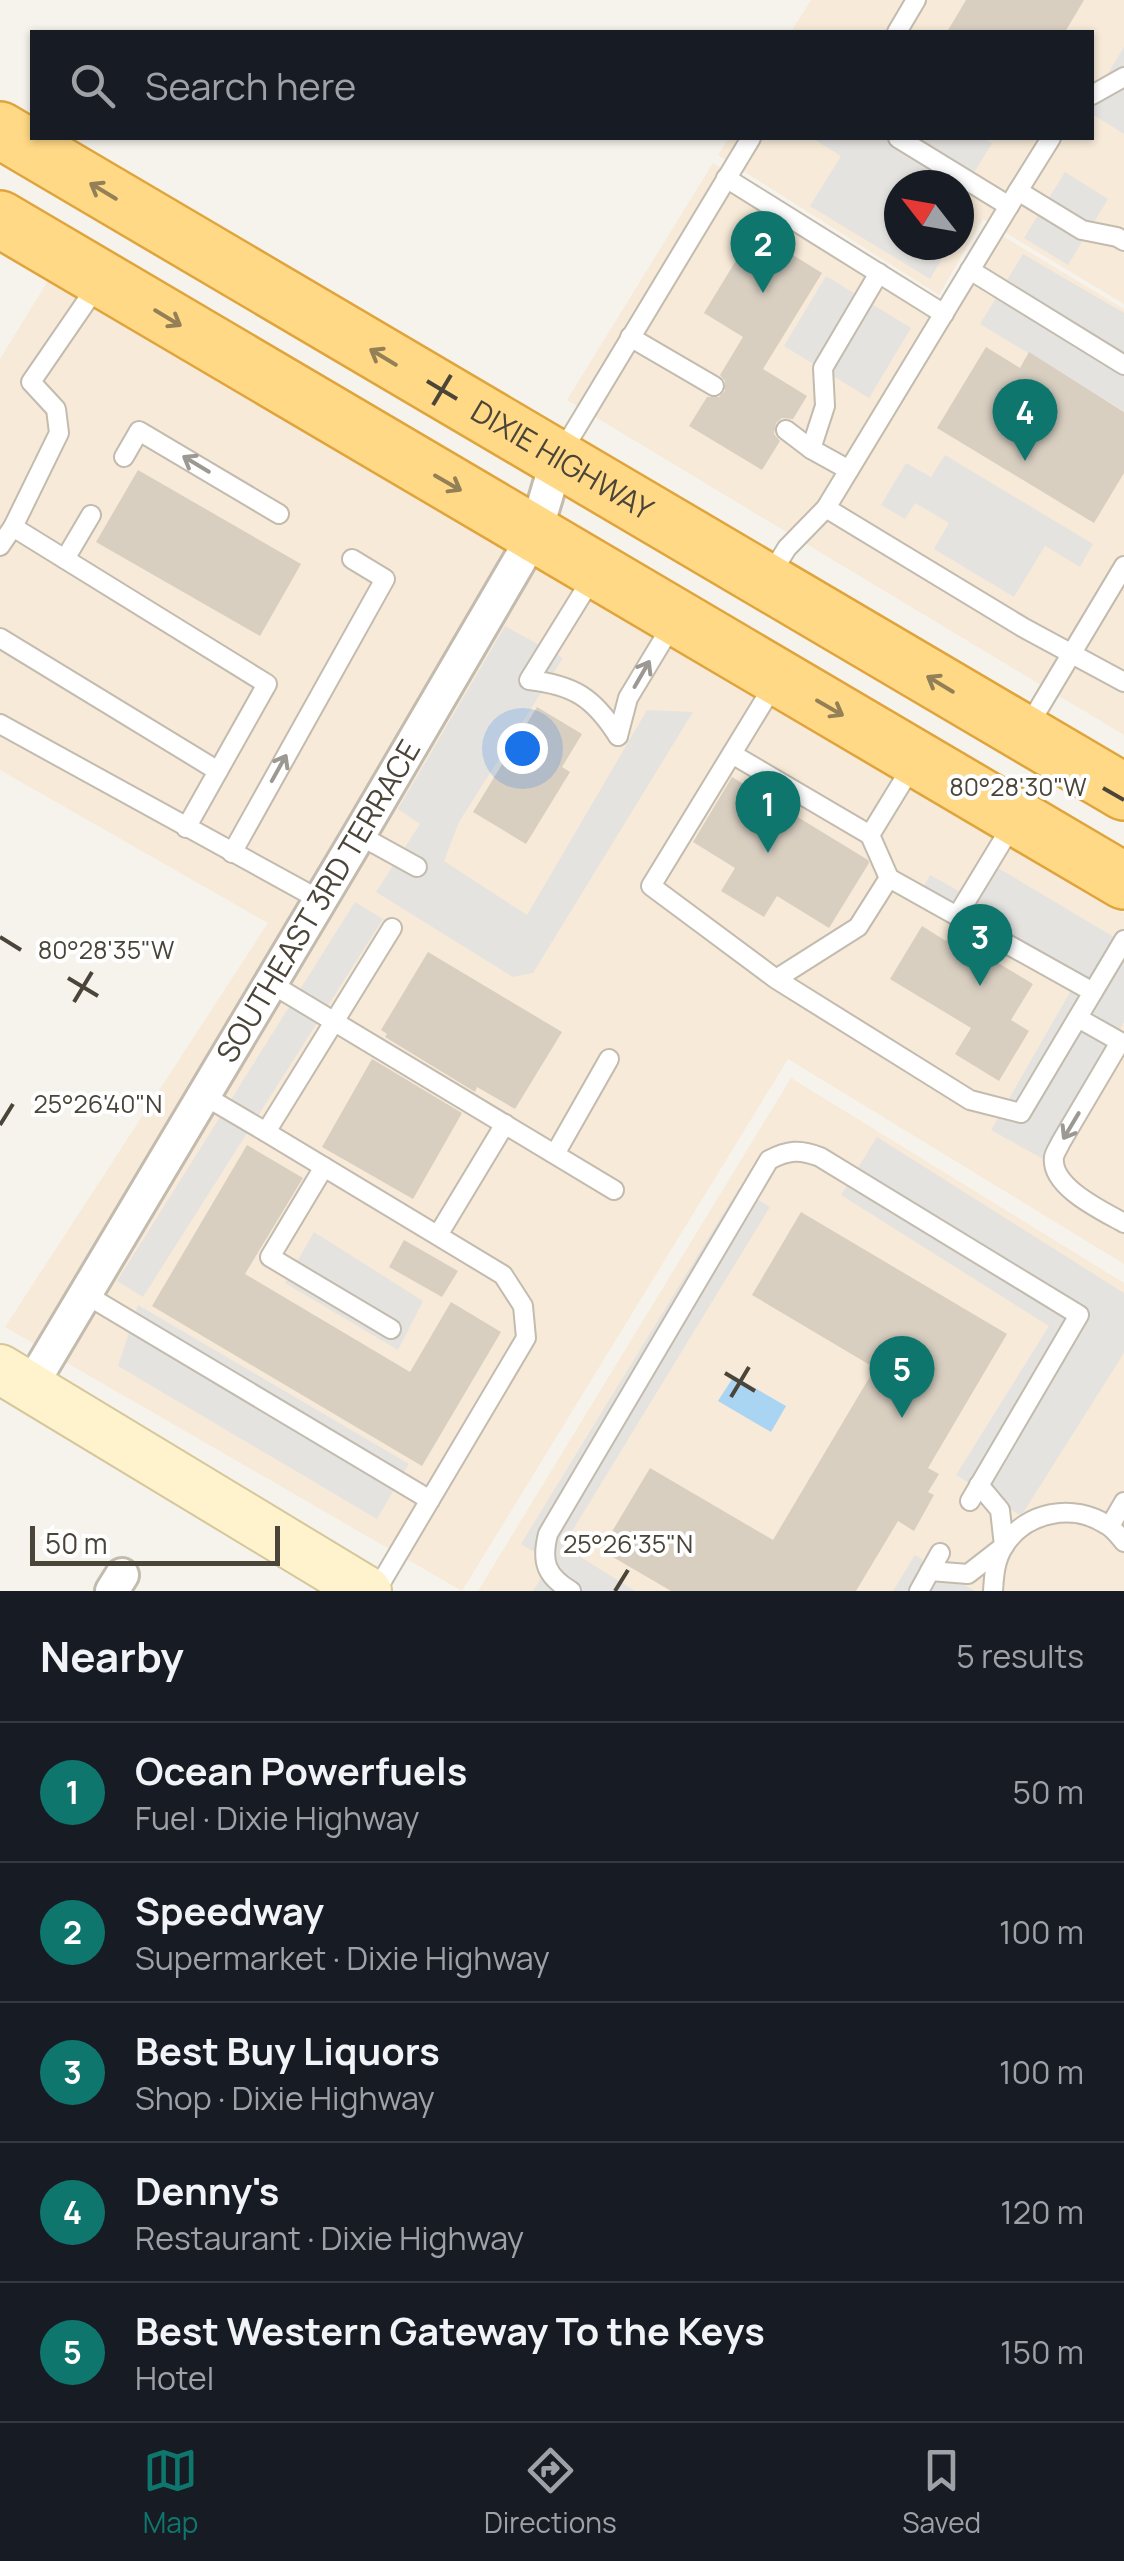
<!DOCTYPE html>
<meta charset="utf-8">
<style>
:root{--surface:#171b24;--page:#20242c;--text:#f1f3f6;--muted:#9ea1a6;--line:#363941;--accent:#0f766e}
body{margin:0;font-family:Manrope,sans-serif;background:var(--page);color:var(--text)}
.compass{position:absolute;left:884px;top:170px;width:90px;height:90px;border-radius:50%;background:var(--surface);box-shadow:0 2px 8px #0004;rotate:301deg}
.scale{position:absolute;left:30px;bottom:25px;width:250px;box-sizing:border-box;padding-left:10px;border:5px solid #4b4439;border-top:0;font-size:28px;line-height:35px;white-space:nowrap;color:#4b4439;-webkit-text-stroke:8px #fff;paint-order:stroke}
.you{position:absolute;left:522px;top:748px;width:35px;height:35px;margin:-25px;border:8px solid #fff;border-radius:50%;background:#1a73e8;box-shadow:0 0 0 15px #1a73e833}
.badge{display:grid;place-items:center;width:65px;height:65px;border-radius:50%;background:var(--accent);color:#fff;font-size:32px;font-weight:700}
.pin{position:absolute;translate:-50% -82px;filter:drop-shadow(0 2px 5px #0008)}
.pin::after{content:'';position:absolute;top:52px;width:35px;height:30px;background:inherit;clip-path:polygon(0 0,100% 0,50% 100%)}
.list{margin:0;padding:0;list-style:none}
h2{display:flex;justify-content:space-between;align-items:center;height:130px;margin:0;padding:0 40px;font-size:42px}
h2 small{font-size:32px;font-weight:400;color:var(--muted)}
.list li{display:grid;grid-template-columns:65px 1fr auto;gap:30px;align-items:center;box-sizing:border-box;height:140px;padding:0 40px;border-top:2px solid var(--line)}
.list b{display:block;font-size:38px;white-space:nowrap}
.list p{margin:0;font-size:32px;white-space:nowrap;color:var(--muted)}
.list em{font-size:32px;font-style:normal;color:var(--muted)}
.icon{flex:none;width:55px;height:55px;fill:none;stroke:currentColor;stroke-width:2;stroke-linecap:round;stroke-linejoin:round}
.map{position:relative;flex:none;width:1124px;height:1591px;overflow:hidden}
.search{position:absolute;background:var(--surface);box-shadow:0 2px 8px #0004;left:30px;right:30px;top:30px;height:110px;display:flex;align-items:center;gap:25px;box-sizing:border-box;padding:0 35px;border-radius:0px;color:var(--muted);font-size:38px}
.sheet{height:830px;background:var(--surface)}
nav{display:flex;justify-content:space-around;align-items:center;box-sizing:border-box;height:140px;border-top:2px solid var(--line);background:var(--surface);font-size:28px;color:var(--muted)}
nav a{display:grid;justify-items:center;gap:5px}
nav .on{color:var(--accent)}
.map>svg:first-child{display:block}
.commercial{fill:#f7ead8;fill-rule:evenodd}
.parking{fill:#e5e3e0}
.water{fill:#a9d4f2}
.building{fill:#d8cfc1}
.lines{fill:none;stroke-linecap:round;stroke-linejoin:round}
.service-casing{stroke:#c2bbae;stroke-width:22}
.minor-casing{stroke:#c2bbae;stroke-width:38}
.secondary-casing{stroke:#d6c79b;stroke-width:52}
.trunk-casing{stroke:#e0a43c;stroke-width:60}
.service{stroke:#fff;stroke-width:18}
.minor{stroke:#fff;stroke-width:32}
.secondary{stroke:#fff3cd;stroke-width:48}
.trunk{stroke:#ffd985;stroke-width:55}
.oneway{stroke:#938057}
.oneway2{stroke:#9c9892}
.ticks{fill:none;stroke:#4b4439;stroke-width:4}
.labels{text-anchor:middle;stroke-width:8;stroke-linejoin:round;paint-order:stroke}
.street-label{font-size:30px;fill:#4b4439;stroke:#fff}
.ticks-label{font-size:25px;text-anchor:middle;fill:#4b4439;stroke:#fff;stroke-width:8;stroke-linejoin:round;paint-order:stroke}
</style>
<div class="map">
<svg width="1124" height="1591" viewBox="0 0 1124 1591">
<rect width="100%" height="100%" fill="#f6f3ec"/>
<!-- commercial -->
<g class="commercial">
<path d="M811,0H1124V304L983,219L939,295L718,155L729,138H1092V32H791ZM899,185H959V245H899Z"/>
<path d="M713,163L941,302L986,226L1124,309V735L567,400Z"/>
<path d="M49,279L1124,913V1264L788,1059L462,1591L5,1327L268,923L0,770V359Z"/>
<path d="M791,1078L1124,1283V1591H478Z"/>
</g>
<!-- parking -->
<g class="parking">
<path d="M1124,47V134L1092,114V100Z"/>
<path d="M812,138H982L992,143L959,197V185H899V245H950L930,279L810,206L841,156Z"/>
<path d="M1065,172L1108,199L1068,265L1024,238Z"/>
<path d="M1023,254L1124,313V411L980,324Z"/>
<path d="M826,276L911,328L869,398L784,346Z"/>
<path d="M945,455L1093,544L1080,567L1045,546L1014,597L934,549L949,523L915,503L905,519L881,505L906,463L931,477Z"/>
<path d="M505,626L563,658L459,822L444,861L527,915L647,710L693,712L533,973L513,977L376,892L420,824L398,809Z"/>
<path d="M988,862L1124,943V1022L1045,1160L991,1130L1073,987L917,898L930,875L968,896Z"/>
<path d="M355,902L383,919L143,1297L117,1281Z"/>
<path d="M877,1137L1124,1293V1353L1021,1516L956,1475L1049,1326L841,1195Z"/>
<path d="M739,1188L770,1207L563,1546L635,1591H533L551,1562L521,1544Z"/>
<path d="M314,1232L423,1301L398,1350L285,1283Z"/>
<path d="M138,1305L409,1464L377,1519L118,1366Z"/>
<path d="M915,1555L975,1591H893Z"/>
</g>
<!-- water -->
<path class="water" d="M734,1376L786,1406L771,1432L718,1401Z"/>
<!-- building -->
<g class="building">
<path d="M966,0H1084L1065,32H947Z"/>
<path d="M754,231L822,273L763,369L807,396L793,419L782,418L776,423L774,434L780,441L762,470L689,426L707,397H719L725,391V381L720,375L743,337L704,313Z"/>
<path d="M986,347L1020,368L1029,352L1124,412V473L1094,523L937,428Z"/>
<path d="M138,470L301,564L260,636L96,542Z"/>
<path d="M537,707L582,734L562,767L570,772L526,844L473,812Z"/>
<path d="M732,777L868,860L869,863L829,928L777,896L764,917L721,891L735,868L693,842Z"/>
<path d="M922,926L946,941L950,934L1033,984L1011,1020L1029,1031L999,1081L955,1054L971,1028L890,979Z"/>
<path d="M428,952L562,1032L515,1109L477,1087L475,1092L385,1037L387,1034L381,1030Z"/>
<path d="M372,1059L462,1113L413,1199L322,1147Z"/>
<path d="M247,1145L303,1178L245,1274L410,1372L451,1302L501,1332L422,1466L152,1306Z"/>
<path d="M801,1212L1007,1334L928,1468L939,1474L928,1492L934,1495L914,1531L898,1521L856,1591H671L601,1550L650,1468L773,1540L875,1368L752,1295Z"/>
<path d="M404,1240L458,1271L442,1297L389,1267Z"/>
</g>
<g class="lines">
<defs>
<g id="service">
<path d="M897,32L916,0"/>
<path d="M1092,95L1124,77"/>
<path d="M898,138L1009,206L1018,191L1082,230L1117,237L1124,241"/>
<path d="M726,178L944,314"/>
<path d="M1018,191L1051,138"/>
<path d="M1009,206L826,508L1024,628L1124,682"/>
<path d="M970,270L1124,365"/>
<path d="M630,337L714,386"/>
<path d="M786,430L811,449"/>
<path d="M560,455L751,138"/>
<path d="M124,457L139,431L279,514"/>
<path d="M849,470L811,449L825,406L823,368L879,273"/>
<path d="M13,527L267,684L186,828"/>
<path d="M0,546L13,527L59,433L56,409L31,382L99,283"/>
<path d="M65,559L91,515"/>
<path d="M594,575L529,680C574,685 594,698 618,736"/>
<path d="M769,577L787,548L826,508"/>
<path d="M0,638L218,771"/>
<path d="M775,683L651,886L776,979L858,927L889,878L1093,992L1021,1113L970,1100L776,979"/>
<path d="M0,724L320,900"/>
<path d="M1027,728L1124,566"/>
<path d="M618,736L628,698L675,620"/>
<path d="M732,754L870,835L889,878"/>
<path d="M359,835L417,867"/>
<path d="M870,835L914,763"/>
<path d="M232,853L385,579L352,559"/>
<path d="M957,916L1014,822"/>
<path d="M270,983L614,1190"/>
<path d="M1093,992L1124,940"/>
<path d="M1078,1018L1124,1044"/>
<path d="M1120,1042L1061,1142C1059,1147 1055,1152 1054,1157C1050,1187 1103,1211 1124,1223"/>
<path d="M203,1095L266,1132L392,928"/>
<path d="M266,1132L503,1275L523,1306L526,1338L376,1591"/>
<path d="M555,1154L609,1059"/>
<path d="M324,1167L270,1257L391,1329"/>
<path d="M438,1235L505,1124"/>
<path d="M85,1294L430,1500"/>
<path d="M1110,1526L1124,1502"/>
<path d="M930,1571L968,1574L1004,1546L1000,1510L979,1485"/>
<path d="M571,1591C546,1576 541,1562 548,1534L769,1160C788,1150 800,1149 820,1157L1079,1315L970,1501"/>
<path d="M919,1591L940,1553"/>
<path d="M993,1591C994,1575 995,1560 1004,1546C1026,1511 1074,1503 1107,1525C1114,1529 1119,1536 1124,1542"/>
</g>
<g id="minor">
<path id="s1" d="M30,1387L359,835L535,534L557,460"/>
<path d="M112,1591L122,1575"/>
</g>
<path id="secondary" d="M0,1369L367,1591"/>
<g id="trunk">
<path id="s2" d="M0,130L1124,792"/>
<path d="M0,219L1124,881"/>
</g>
</defs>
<!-- service casing -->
<use href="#service" class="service-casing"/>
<!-- minor casing -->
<use href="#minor" class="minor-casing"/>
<!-- secondary casing -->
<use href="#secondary" class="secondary-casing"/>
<!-- trunk casing -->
<use href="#trunk" class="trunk-casing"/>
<!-- service -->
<use href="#service" class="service"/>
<!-- minor -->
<use href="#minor" class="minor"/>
<!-- secondary -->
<use href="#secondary" class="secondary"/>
<!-- trunk -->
<use href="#trunk" class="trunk"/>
</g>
<!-- one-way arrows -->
<defs><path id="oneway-shaft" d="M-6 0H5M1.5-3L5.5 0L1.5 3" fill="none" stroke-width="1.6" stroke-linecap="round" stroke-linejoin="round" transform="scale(2.5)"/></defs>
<g class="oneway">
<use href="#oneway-shaft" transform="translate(103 191) rotate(-149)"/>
<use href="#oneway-shaft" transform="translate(168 318) rotate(31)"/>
<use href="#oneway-shaft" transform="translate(383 357) rotate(-149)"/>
<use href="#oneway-shaft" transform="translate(448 483) rotate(30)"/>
<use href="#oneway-shaft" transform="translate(940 684) rotate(-149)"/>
<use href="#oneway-shaft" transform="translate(830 708) rotate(30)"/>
</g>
<g class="oneway2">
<use href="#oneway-shaft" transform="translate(196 464) rotate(-149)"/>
<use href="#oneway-shaft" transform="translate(642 674) rotate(-60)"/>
<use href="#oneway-shaft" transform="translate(279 768) rotate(-61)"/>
<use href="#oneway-shaft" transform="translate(1071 1126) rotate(121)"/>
</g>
<!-- ticks -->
<path class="ticks" d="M427,381L457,399M433,405L451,375M1103,788L1124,800M0,937L21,950M68,978L98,996M74,1002L92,972M0,1125L13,1104M725,1373L755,1391M731,1397L749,1367M615,1591L628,1570"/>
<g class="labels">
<!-- street labels -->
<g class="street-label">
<text dy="10" stroke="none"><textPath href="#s2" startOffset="652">DIXIE HIGHWAY</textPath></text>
<text dy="10" stroke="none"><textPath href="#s1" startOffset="565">SOUTHEAST 3RD TERRACE</textPath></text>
</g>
</g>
<g class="ticks-label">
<text x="1018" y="796">80°28'30"W</text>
<text x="106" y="959">80°28'35"W</text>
<text x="98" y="1113">25°26'40"N</text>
<text x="628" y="1553">25°26'35"N</text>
</g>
</svg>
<svg class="compass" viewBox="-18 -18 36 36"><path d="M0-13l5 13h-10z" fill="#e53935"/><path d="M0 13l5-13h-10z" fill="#9ea1a6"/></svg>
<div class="scale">50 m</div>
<div class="you"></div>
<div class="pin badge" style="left:768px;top:853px">1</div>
<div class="pin badge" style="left:763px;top:293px">2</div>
<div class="pin badge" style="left:980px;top:986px">3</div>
<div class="pin badge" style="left:1025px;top:461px">4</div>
<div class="pin badge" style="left:902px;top:1418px">5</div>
<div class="search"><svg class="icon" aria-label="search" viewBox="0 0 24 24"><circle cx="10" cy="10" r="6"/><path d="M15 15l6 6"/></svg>Search here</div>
</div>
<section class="sheet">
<h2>Nearby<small>5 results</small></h2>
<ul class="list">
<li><span class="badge">1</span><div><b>Ocean Powerfuels</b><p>Fuel · Dixie Highway</p></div><em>50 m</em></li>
<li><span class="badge">2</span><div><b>Speedway</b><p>Supermarket · Dixie Highway</p></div><em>100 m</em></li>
<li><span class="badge">3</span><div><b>Best Buy Liquors</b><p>Shop · Dixie Highway</p></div><em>100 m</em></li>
<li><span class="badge">4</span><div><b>Denny's</b><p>Restaurant · Dixie Highway</p></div><em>120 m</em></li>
<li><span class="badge">5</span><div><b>Best Western Gateway To the Keys</b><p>Hotel</p></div><em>150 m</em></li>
</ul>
</section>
<nav>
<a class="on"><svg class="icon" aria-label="map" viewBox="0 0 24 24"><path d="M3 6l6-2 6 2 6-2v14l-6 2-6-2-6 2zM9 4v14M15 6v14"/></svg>Map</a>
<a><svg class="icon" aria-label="directions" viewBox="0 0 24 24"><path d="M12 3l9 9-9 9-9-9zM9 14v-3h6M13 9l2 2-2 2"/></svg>Directions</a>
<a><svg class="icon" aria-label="saved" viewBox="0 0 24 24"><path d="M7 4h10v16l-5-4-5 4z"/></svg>Saved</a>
</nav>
